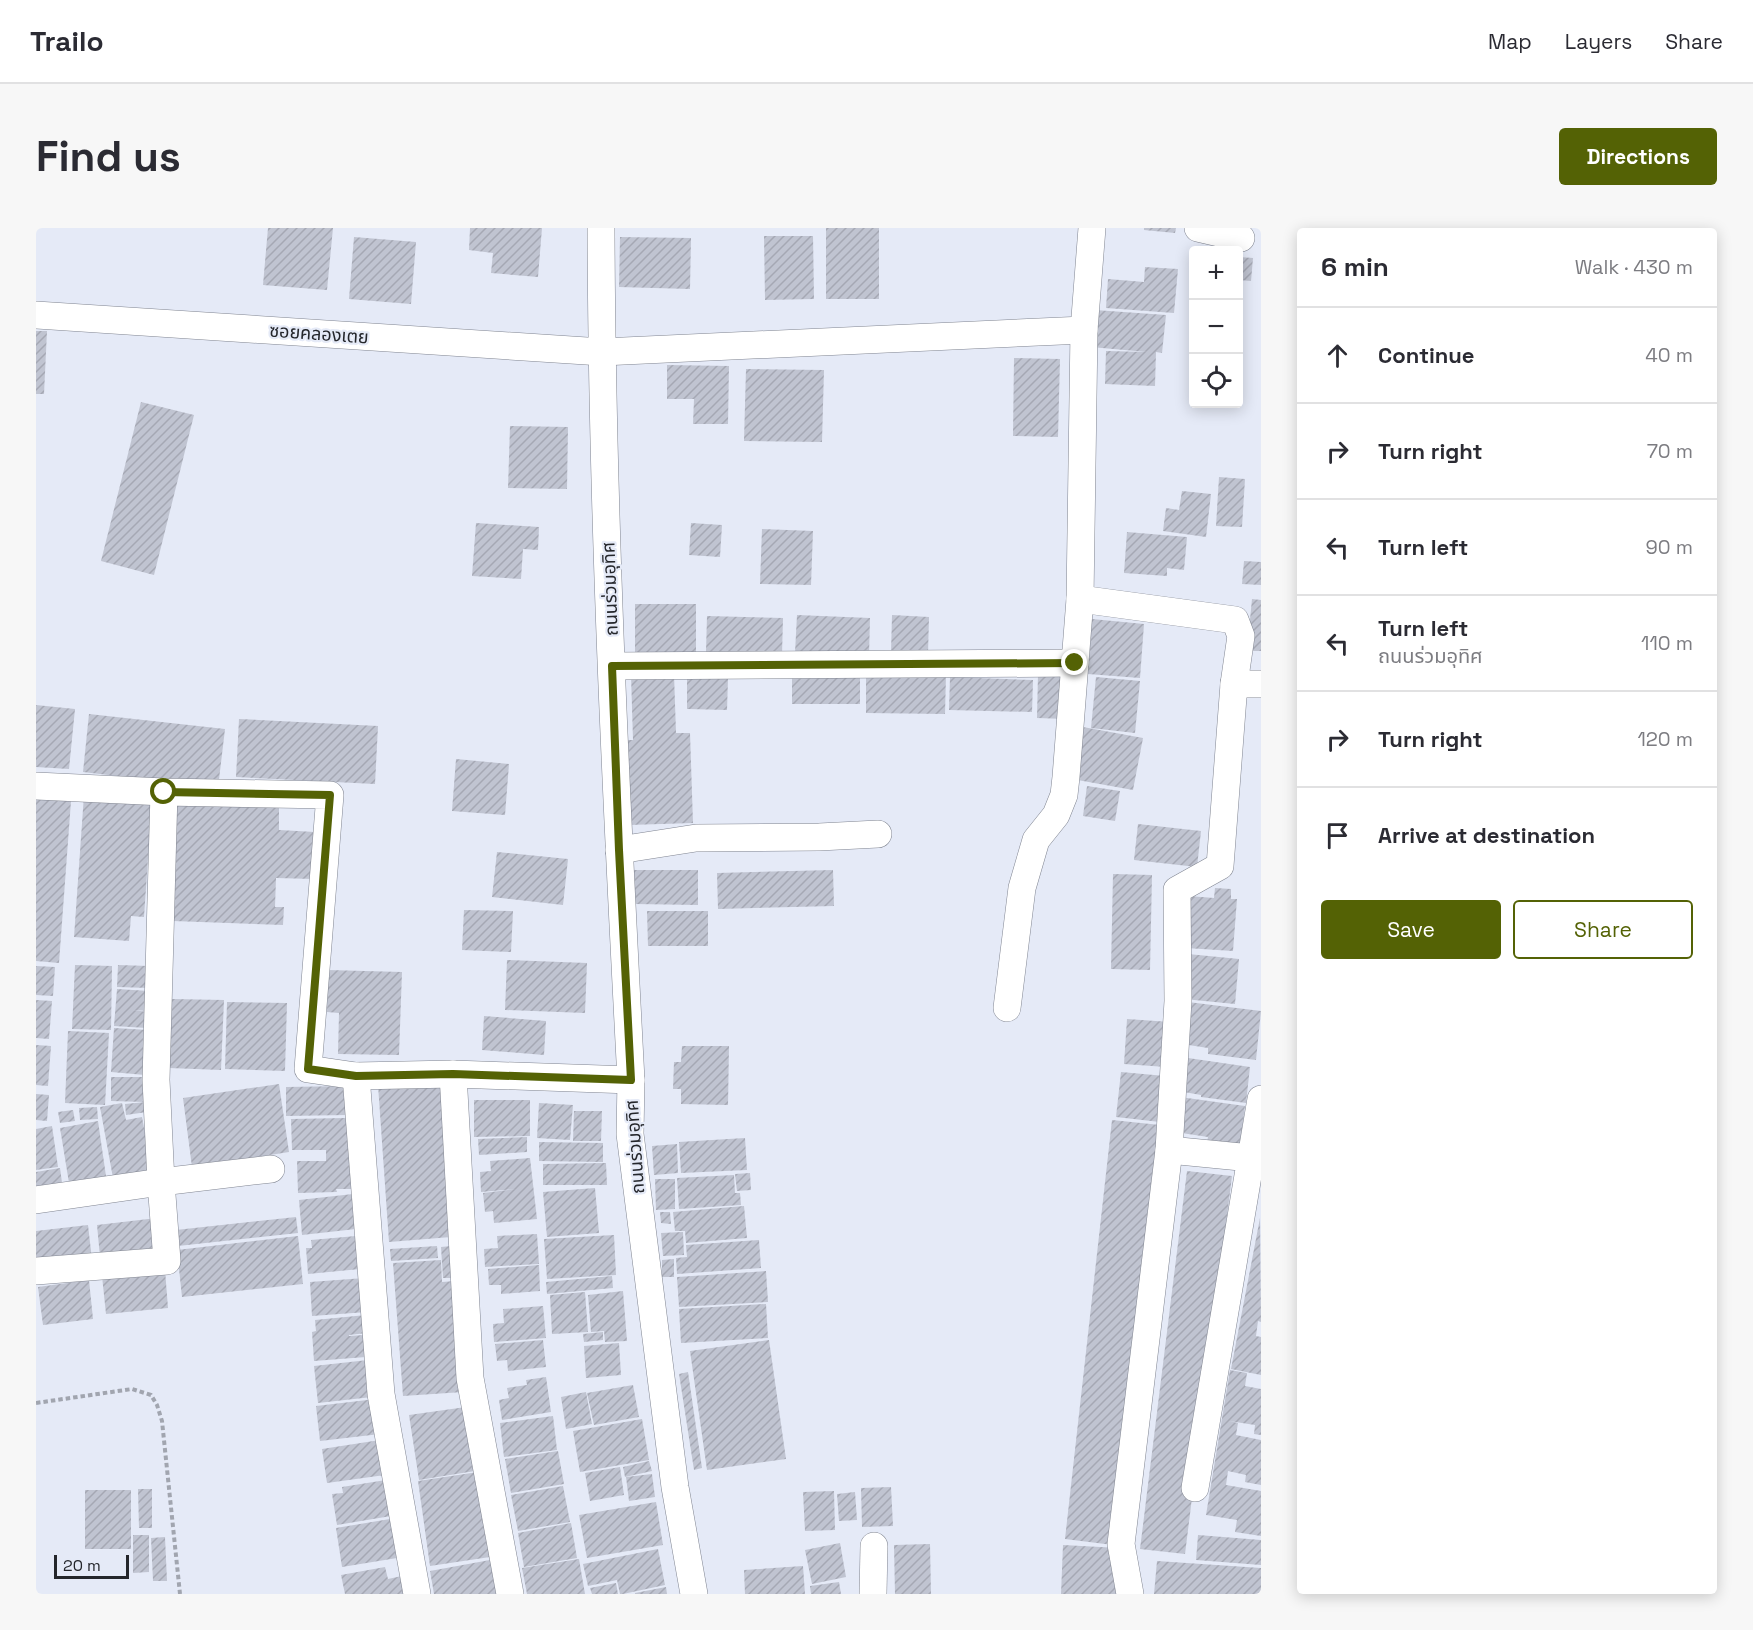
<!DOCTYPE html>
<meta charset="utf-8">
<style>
:root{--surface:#fff;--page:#f7f7f7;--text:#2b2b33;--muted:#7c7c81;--line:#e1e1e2;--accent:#546205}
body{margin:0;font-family:"Space Grotesk","Noto Sans Thai",sans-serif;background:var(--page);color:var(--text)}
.controls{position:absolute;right:18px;top:18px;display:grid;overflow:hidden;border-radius:6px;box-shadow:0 3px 15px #0003}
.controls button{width:54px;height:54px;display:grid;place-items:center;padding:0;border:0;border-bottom:2px solid var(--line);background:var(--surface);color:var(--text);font:30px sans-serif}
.scale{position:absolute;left:18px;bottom:15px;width:75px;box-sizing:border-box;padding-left:6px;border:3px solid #24262b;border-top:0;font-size:16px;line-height:21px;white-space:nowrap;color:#24262b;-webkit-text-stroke:4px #e5eaf7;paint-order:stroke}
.stop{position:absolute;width:18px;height:18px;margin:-14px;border:4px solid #546205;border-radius:50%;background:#fff}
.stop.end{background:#546205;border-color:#fff;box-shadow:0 2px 6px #0008}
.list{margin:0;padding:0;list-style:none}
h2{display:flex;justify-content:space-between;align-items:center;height:78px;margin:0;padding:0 24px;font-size:26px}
h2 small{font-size:20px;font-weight:400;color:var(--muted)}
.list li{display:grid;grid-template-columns:39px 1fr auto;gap:18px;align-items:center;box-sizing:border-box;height:96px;padding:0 24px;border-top:2px solid var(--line)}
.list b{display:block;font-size:22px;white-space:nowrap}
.list p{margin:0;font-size:20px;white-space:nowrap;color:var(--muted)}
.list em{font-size:20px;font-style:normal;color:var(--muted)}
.actions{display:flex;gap:12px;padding:18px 24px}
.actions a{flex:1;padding:14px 0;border:2px solid var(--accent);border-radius:6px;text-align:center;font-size:21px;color:var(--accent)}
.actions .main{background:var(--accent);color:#fff}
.icon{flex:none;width:33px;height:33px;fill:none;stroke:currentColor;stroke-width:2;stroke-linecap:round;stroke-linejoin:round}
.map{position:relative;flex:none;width:1225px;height:1366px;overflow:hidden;border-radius:6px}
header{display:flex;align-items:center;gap:36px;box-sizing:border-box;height:84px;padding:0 30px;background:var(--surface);border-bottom:2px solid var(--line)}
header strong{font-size:28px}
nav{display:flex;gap:33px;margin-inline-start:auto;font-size:21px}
.intro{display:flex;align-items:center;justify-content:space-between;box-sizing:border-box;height:144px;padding:0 36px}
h1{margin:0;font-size:42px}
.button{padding:15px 27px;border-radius:6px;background:var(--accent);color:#fff;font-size:21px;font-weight:700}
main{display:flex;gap:36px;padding:0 36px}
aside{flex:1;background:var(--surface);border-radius:6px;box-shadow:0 3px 15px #0003}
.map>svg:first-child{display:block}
.building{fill:url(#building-hatch)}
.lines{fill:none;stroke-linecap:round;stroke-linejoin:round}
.minor-casing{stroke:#808591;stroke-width:28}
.path{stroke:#a1a5af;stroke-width:4;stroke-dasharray:4.5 3;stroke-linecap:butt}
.minor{stroke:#fff;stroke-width:27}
.route{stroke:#546205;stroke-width:8}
.labels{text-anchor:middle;stroke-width:4.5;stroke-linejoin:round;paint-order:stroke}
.street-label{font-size:18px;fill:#24262b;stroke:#e5eaf7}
</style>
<header>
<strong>Trailo</strong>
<nav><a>Map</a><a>Layers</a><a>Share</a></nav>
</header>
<div class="intro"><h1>Find us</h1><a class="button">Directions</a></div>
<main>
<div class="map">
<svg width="1225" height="1366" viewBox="0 0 1225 1366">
<defs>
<pattern id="building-hatch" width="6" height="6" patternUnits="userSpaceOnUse" patternTransform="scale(1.5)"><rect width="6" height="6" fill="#c0c4d1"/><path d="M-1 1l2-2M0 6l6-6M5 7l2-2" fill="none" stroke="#a5a8b4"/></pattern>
</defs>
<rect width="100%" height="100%" fill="#e5eaf7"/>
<!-- building -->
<g class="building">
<path d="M232,0H297L291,62L227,57Z"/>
<path d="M434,0H506L502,49L455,45L457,25L433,22Z"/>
<rect x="790" y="0" width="53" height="71"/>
<path d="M1108,0H1140L1139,5L1108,2Z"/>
<path d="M728,8H777L778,71L729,72Z"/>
<path d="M318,9L380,14L375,76L313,71Z"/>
<path d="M584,9L655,10L654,61L583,59Z"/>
<path d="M1203,29L1217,30L1215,53L1203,52Z"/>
<path d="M1109,39L1142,41L1138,85L1070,80L1072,51L1108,54Z"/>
<path d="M1059,82L1130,87L1126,125L1120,124L1119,158L1069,156L1070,123L1111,124L1055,119Z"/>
<path d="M0,103H11L8,166H0Z"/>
<path d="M978,130L1024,131L1022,209L977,208Z"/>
<path d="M631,137L693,138L692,196H657L658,171H631Z"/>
<path d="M710,141L788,142L786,214L708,213Z"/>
<path d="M105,174L158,187L118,347L65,333Z"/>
<path d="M474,198L532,199L531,261L472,260Z"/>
<path d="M1183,249L1209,251L1206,299L1180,298Z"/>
<path d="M1146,263L1175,266L1170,309L1127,303L1130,280L1143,282Z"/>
<path d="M440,295L503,299L502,322L487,321L485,351L436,348Z"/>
<path d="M655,295L686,297L684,329L653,327Z"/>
<path d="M726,301L777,303L775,357L724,356Z"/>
<path d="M1091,304L1151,309L1148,342L1131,340V348L1088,345Z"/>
<path d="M1208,333L1225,334V357L1206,356Z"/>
<path d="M1216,371L1225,372V423H1211Z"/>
<path d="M599,376H660V426L599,425Z"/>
<path d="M761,387L834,390L833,428L759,425Z"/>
<path d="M856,387L893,389L892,426L855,425Z"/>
<path d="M671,388L747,390L746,427L670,424Z"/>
<path d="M1056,391L1108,396L1104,450L1052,446Z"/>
<path d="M830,444L910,446L909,486L830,485Z"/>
<path d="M638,446L640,505H654L657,595L593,597L591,512H597L595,447Z"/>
<path d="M1002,446L1031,447L1030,491L1001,490Z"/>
<rect x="756" y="447" width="68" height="29"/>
<path d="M914,449L997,452L996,484L913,482Z"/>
<path d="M1060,449L1104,453L1099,505L1055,500Z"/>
<path d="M651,450H692L691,482L651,481Z"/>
<path d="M0,477L39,481L33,541L0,539Z"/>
<path d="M53,486L189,501L182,560L47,544Z"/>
<path d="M203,491L342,498L339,556L200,549Z"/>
<path d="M1047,499L1107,510L1097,562L1036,551Z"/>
<path d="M420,531L473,536L469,587L416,583Z"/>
<path d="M1051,558L1084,563L1079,593L1047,588Z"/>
<path d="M48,567L116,572L108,689L95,688L93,713L38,709Z"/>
<path d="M0,570L35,573L23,735L0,733Z"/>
<path d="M141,573L243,577V602L279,604L277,651L240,650L239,679H248L247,697L137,693Z"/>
<path d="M1102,596L1165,603L1161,639L1098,632Z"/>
<path d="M461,624L532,631L527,677L456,669Z"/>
<path d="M598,642H662V677L598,676Z"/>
<path d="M797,642L798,678L682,681L681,645Z"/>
<path d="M1077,646L1116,647L1114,742L1075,741Z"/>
<path d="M1179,660L1195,661V671H1201L1197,723L1150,720L1153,668L1178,670Z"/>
<path d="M428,682L477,683L475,724L426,722Z"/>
<path d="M611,683H672V718H612Z"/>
<path d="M1152,726L1203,731L1199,776L1148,771Z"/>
<path d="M471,732L551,735L549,785L469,782Z"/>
<path d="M39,737L76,738L75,802L36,801Z"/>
<path d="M82,737L113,738V760L81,759Z"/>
<path d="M0,738L19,739L17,768L0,767Z"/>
<path d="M292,742L366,744L363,827L302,826L303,785L291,784Z"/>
<path d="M81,761L113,763L112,783L97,782L112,784L111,800L78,798Z"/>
<path d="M136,771L188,772L185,842L133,840Z"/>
<path d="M0,772L16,773L13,811L0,810Z"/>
<path d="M191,774L251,775L249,843L189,841Z"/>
<path d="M1152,774L1225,783L1220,832L1172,826V820L1146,816Z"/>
<path d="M448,788L510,793L508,827L446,822Z"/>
<path d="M1091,791L1134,794L1130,839L1088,836Z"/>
<path d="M78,800L112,802L109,847L75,844Z"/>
<path d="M32,803L73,805L69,877L29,875Z"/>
<path d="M0,817L15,818L12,858L0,857Z"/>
<path d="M646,818H693L692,877L645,876V861H637L638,834H645Z"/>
<path d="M1152,830L1214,839L1210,875L1165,869V867L1148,864Z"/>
<path d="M1085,844L1129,848L1124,894L1080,889Z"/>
<path d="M75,849H110L109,874L75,873Z"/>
<path d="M405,853L415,1009L353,1014L342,857Z"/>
<path d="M243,856L253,924L156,939L147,870Z"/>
<path d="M311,858L312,887L250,888V859Z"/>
<path d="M0,866L13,867L11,893L0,892Z"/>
<path d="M1144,869L1209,878L1204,919L1171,914L1172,909L1139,904Z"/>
<path d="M438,872H494V908L438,909Z"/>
<path d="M110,874L111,884L90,887L89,876Z"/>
<path d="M86,875L90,892L106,889L116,943L77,950L64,879Z"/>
<path d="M503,875L537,877L534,912L501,910Z"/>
<path d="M61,879L62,891L44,892L43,880Z"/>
<path d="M37,882L39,893L24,895L22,884Z"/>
<path d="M538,883H566L565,913H537Z"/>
<path d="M310,890L314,904L315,961H300L301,964L262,965L261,933H290V922H256L255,891Z"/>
<path d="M1076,892L1124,897L1077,1317L1029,1311Z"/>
<path d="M62,893L71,955L34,961L24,900Z"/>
<path d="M16,898L22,939L0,942V901Z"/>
<path d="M491,909V924L443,927L442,911Z"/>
<path d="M709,910L711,942L645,945L643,914Z"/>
<path d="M503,914L567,915V934L503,933Z"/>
<path d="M641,916L642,945L618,947L616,918Z"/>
<path d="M494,930L501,991L458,995L457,983L449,984L447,965L481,961L445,964L444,944L455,943L454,933Z"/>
<path d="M570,935L571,957H507V936Z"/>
<path d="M24,940L27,962L0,966V944Z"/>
<path d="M1151,943L1196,948L1149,1326L1104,1321Z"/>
<path d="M714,945L715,962L701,963L699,946Z"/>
<path d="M698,947L699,965H704L705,977L643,981L641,950Z"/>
<path d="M619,951H639V981L620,982Z"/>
<path d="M559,960L563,1005L511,1009L507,964Z"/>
<path d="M317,966L320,1001L266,1007L263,972Z"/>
<path d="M708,978L711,1010L650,1015L649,1003H639L637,984Z"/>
<path d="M624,984H634L635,996L625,995Z"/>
<path d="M260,989L262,1005L142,1018L140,1002Z"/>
<path d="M121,990L125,1023L64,1029L61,997Z"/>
<path d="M1224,990L1225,1094L1222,1093L1220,1108L1225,1109V1147L1195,1141Z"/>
<path d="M52,997L56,1032L0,1038V1003Z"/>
<path d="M647,1004L648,1027L627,1028L625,1005Z"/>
<path d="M501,1006L503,1036L449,1039L448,1021L462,1020L461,1008Z"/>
<path d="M578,1007L580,1047L511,1051L508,1011Z"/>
<path d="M262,1008L267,1056L146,1069L141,1022Z"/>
<path d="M320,1008L324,1041L272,1046L270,1020H276L275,1012Z"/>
<path d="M723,1012L725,1040L641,1046L640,1030L651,1029L650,1017Z"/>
<path d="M401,1018L402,1030L355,1033L354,1021Z"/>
<path d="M415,1018L417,1050H407L405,1019Z"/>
<path d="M638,1031V1049H626V1032Z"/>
<path d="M405,1032L406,1054L419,1053L427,1164L367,1168L357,1035Z"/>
<path d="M503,1037L504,1063L465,1066V1057H453L452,1041Z"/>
<path d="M129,1042L132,1080L70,1086L66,1048Z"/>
<path d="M730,1043L732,1074L643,1079L641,1049Z"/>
<path d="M576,1048L577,1060L511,1066L510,1054Z"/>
<path d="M329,1050L331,1084L276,1088L274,1054Z"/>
<path d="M53,1052L57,1091L7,1097L2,1059Z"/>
<path d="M587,1063L591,1113L569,1114L568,1103L555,1104L552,1067Z"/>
<path d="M549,1064L552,1104L516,1106L514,1067Z"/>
<path d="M730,1076L732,1110L645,1115L643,1081Z"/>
<path d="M507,1078L510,1110L458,1114L457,1096L468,1095L467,1081Z"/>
<path d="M330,1087L331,1105L313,1107V1108L328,1107L330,1129L278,1133L276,1104L280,1103L279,1092Z"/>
<path d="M567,1104V1112L548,1114L547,1106Z"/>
<path d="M507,1112L510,1139L472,1143L471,1132L461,1133L459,1116Z"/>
<path d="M733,1112L750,1231L671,1242L654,1123Z"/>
<path d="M583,1115L585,1147L550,1150L548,1118Z"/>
<path d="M332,1132L336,1169L282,1175L278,1138Z"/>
<path d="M1194,1142L1211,1145L1209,1158L1225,1161V1207L1218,1206L1219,1197L1193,1193L1202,1195L1200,1207L1225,1212V1257L1209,1254L1210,1247L1192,1243L1190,1257L1225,1263V1308L1199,1304L1201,1292L1170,1287Z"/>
<path d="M652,1144L666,1240L658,1242L643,1146Z"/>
<path d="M510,1149L515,1184L466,1192L463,1172L473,1170L471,1160L491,1157L490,1152Z"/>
<path d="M597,1157L603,1189L558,1197L551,1165Z"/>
<path d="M550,1164L556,1196L530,1201L525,1169Z"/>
<path d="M340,1171L344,1206L284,1213L280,1178Z"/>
<path d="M430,1179L439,1243L383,1252L373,1187Z"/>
<path d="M517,1188L521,1222L468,1229L464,1195Z"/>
<path d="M606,1191L613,1232L544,1244L537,1203Z"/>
<path d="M344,1212L349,1247L291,1255L286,1221Z"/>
<path d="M522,1223L528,1256L475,1265L469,1231Z"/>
<path d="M613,1233L616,1243L589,1249L587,1239Z"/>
<path d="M584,1239L588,1267L554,1273L549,1245Z"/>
<path d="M442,1244L454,1329L394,1338L382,1253Z"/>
<path d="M616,1246L619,1269L593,1273L590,1249Z"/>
<path d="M350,1252L355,1288L301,1297L296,1266L307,1265L306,1259Z"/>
<path d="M527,1258L534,1294L482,1303L475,1267Z"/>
<path d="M855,1259L857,1298L826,1299L825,1260Z"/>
<path d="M102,1261H116V1300H103Z"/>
<rect x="49" y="1262" width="46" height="59"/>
<path d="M798,1263L799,1302L769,1303L767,1264Z"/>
<path d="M819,1264L821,1292L803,1293L801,1266Z"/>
<path d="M620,1274L627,1317L551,1330L543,1287Z"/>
<path d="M354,1291L361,1330L306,1339L300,1300Z"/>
<path d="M535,1295L541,1330L488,1339L482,1305Z"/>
<path d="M97,1307H113V1344L97,1345Z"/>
<path d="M1162,1307L1225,1312V1337L1160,1332Z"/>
<path d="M129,1309L131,1353H117L115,1310Z"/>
<path d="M804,1315L810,1349L776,1356L769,1322Z"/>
<path d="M894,1316L895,1366H859L858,1317Z"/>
<path d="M1027,1317L1083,1320L1080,1366H1025Z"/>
<path d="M622,1321L629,1357L587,1366H584L581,1352L552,1358L547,1336Z"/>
<path d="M543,1331L549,1366H491L486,1340Z"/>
<path d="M454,1332L461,1366H398L394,1343Z"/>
<path d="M1121,1333L1225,1340V1366H1118Z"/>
<path d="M767,1338L769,1366H709L708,1342Z"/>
<path d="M349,1339L352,1351L366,1348L370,1366H309L305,1347Z"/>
<path d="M803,1354L805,1366H775L774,1358Z"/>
<path d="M580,1355L582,1366H556L554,1360Z"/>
<path d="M630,1359L631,1366H599V1365Z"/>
</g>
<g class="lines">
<defs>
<g id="minor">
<path d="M565,0C566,284 580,568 595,852L594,906L639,1259L658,1366"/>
<path d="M1162,0L1205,10"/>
<path d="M0,87L566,124L1048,102"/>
<path d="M1044,371L1199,392L1205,408L1198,456L1184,638L1141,662L1142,773L1133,922L1085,1316L1094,1366"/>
<path d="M576,438L1039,435"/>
<path d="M1198,456H1225"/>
<path d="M0,558L128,564L294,567L272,841L320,848L417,846L595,852"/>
<path d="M583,622L660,610L783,609L842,606"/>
<path d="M971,780L986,660L1000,612L1020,587L1028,567L1030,549L1044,371L1048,102L1056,0"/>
<path d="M417,846L434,1150L474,1366"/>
<path d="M320,848L345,1166L381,1366"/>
<path d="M1133,922L1215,930"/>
<path d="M0,972L125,954L235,941"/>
<path d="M0,1043L131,1033L125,954L120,852L128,564"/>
<path d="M1159,1260L1225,871"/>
<path d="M837,1366L838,1318"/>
</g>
</defs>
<!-- minor casing -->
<use href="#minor" class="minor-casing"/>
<!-- path -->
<path class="path" d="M0,1175L96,1161L115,1167L121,1177L126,1193L144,1366"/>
<!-- minor -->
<use href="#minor" class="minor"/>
</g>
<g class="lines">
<!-- route -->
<path class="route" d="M128,564L294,567L272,841L320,848L417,846L595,852L583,622L576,438L1039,435"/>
</g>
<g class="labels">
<!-- street labels -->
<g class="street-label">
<text transform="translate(283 106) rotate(4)" y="6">ซอยคลองเตย</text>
<text transform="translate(574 361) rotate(-92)" y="6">ถนนร่วมอุทิศ</text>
<text transform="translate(599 919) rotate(-94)" y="6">ถนนร่วมอุทิศ</text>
</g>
</g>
</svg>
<div class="controls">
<button>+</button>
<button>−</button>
<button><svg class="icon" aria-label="locate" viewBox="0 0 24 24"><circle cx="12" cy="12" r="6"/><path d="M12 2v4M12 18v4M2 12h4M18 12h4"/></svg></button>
</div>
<div class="scale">20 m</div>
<div class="stop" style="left:128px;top:564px"></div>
<div class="stop end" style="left:1039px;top:435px"></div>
</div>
<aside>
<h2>6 min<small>Walk · 430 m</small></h2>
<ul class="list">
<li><svg class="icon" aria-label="ahead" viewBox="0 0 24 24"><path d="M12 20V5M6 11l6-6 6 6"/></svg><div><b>Continue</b></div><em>40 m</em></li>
<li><svg class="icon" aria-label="right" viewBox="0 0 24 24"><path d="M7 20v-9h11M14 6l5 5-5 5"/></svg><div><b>Turn right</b></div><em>70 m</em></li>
<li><svg class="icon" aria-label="left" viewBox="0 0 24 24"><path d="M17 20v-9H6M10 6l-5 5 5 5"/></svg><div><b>Turn left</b></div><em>90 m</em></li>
<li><svg class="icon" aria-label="left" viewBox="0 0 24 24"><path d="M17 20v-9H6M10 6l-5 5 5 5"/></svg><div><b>Turn left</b><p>ถนนร่วมอุทิศ</p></div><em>110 m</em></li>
<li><svg class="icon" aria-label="right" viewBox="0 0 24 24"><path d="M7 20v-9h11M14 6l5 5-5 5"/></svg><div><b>Turn right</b></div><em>120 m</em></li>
<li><svg class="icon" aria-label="arrive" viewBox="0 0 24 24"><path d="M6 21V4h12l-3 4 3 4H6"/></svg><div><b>Arrive at destination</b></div></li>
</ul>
<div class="actions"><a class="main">Save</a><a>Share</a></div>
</aside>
</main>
